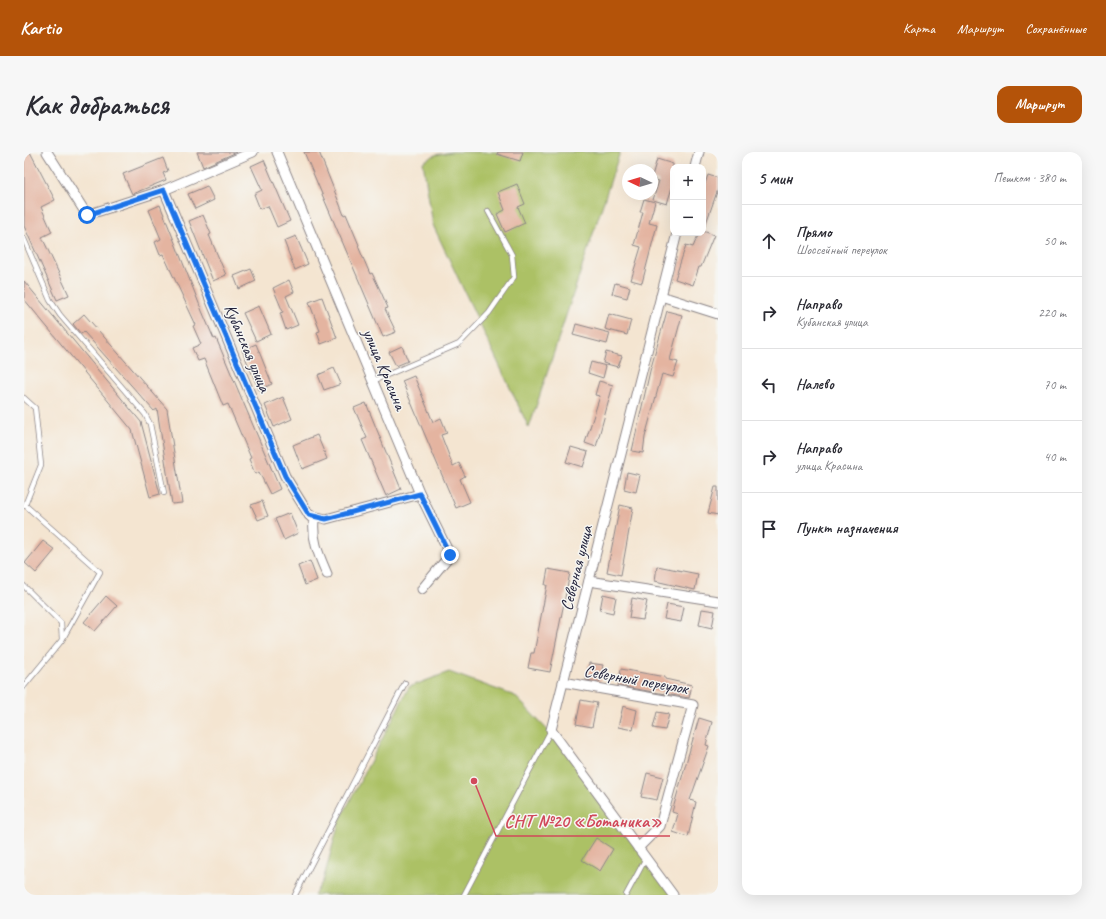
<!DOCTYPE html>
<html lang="ru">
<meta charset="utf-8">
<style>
:root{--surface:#fff;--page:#f7f7f7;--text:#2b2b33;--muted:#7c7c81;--line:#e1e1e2;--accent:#b45309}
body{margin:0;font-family:Caveat,sans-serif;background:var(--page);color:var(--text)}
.controls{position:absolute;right:12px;top:12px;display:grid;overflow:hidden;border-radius:8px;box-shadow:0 4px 16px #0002}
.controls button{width:36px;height:36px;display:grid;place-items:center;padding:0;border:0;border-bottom:1px solid var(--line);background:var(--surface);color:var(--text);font:20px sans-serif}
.compass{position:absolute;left:598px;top:12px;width:36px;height:36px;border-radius:50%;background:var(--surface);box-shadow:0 4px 16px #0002;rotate:274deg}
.stop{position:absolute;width:12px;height:12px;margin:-9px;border:3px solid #1a73e8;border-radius:50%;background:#fff}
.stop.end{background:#1a73e8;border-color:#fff;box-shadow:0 1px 4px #0008}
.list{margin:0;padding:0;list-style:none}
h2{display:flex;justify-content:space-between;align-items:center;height:52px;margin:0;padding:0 16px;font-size:17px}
h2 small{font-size:13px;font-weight:400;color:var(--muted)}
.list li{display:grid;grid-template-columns:26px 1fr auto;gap:12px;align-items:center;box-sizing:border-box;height:72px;padding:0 16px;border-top:1px solid var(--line)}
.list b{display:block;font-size:15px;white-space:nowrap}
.list p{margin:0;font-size:13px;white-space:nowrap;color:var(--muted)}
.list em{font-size:13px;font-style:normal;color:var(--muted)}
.icon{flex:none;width:22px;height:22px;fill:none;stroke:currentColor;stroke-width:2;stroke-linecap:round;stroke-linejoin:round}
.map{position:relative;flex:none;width:694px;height:743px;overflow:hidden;border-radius:12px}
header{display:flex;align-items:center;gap:24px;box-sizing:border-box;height:56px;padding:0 20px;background:var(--accent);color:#fff}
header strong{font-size:19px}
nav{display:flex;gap:22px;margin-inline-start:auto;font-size:14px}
.intro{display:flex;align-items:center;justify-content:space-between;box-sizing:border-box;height:96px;padding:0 24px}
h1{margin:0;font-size:28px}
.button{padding:10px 18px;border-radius:12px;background:var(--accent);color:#fff;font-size:14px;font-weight:700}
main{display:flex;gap:24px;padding:0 24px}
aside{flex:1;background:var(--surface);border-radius:12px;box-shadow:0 4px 16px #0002}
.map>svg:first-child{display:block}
.green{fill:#acc165;stroke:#677250}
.building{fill:#e4b4a0}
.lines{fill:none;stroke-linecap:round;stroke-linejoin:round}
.lane-casing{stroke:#8b8486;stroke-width:6}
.street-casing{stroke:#8b8486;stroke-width:11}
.lane{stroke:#fff;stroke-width:4.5}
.street{stroke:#fff;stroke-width:9}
.route{stroke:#1a73e8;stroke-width:5}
.labels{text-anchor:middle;stroke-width:3;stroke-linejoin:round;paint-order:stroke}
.street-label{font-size:17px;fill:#22223b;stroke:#f6f6f2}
.leader{fill:none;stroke:#d1495b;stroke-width:1.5}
.callout-dot{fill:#d1495b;stroke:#f6f6f2;stroke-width:1.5}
.callout-label{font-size:18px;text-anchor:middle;font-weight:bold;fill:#d1495b;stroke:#f6f6f2;stroke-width:3;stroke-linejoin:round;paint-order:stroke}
</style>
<header>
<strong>Kartio</strong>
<nav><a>Карта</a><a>Маршрут</a><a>Сохранённые</a></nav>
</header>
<div class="intro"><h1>Как добраться</h1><a class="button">Маршрут</a></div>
<main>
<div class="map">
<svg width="694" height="743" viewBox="0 0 694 743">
<rect width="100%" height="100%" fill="#f6f6f2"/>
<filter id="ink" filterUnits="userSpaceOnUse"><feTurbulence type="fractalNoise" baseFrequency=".025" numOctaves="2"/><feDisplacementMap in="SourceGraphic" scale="8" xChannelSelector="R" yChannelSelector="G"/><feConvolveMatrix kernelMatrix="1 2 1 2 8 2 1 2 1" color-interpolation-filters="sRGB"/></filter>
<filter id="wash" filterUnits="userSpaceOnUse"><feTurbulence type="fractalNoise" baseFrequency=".012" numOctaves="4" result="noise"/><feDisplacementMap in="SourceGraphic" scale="16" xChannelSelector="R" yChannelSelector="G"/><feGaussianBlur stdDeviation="0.9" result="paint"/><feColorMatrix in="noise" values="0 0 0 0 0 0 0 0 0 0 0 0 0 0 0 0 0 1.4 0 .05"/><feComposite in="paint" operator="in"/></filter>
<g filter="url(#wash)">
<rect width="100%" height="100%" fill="#f4e5d1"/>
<!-- green -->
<g class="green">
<path d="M427,0H596L505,276L409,73L399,10L411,3Z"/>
<path d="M425,520L491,544L532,587L652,743H290L299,729L315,670L385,535Z"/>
</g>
<g id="blocks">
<!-- building -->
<g class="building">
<path d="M0,0H6L31,48L17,55L28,80L18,85L45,143L33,148L0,74Z"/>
<path d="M173,0H213L179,15Z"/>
<path d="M280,0H295L320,63L322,62L335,93L334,94L346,122L348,121L357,140L364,156L361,157L372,180L359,185Z"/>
<path d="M474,0H499L496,9L473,2Z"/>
<path d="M139,6L144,19L139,21L142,28L108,42L99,22Z"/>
<path d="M633,7L649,12V32L643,52L629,48L635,29L628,27V24Z"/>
<path d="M240,8L266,69L253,75L244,54L236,57L230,42L238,38L227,14Z"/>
<path d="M684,23L694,26V37L681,74H679V37Z"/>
<path d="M493,32L501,52L494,55L501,71L481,80L473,62L481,58L474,40Z"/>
<path d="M183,34L190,48L171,57L164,42Z"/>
<path d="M620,47L631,50L625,71L633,73L618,131L607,128L617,95L610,93L619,60H616Z"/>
<path d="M136,53L178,159L190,187L192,186L256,337L246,342L235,320L231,322L225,307L227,306L204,252L199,254L180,207L174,209L168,196L177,192L169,174L172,173L139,102L136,103L131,90L137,87L125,58Z"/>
<path d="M179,63L187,82L185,83L202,123L189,129L165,69Z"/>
<path d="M679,79L690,83L677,115H675L669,133L651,127L662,93L669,95L675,81H679Z"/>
<path d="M272,84L284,112L271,118L260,89Z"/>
<path d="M227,117L232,129L215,137L210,124Z"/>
<path d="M265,128L270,140L262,144L274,173L262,178L256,161L259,160L249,136Z"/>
<path d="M0,129L117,270L136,342L126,345L108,278L0,147Z"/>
<path d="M591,131L606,135L603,146L588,142Z"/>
<path d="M298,145L313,186L297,192L293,180L296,179L285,150Z"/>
<path d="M235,154L247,182L232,189L219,161Z"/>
<path d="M643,159L658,163L646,208L654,210L649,225L638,222L621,285L619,301L608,299L626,219Z"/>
<path d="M60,162L143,257L158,351L148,352L133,257L130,259L60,180L57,182L49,172Z"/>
<path d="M585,162L607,168L603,183L581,177Z"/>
<path d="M552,172L586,181L583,192L549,183Z"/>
<path d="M232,192L248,232L235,238L218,198Z"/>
<path d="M378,194L384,209L372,214L365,200Z"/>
<path d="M582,200L598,204L594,215L579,211Z"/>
<path d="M567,210L582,214L579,226L564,221Z"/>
<path d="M310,216L317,232L300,238L294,223Z"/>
<path d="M390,224L409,270L417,266L423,281L417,283L429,314L435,311L441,324L436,327L446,350L432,356L378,229Z"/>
<path d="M575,229L589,233L572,295L561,291L576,244L571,243Z"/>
<path d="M259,245L268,267L250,275L241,253Z"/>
<path d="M342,251L377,337L362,344L338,288L343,286L330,256Z"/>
<path d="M293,283L303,307L278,317L269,293Z"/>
<path d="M547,295L564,300L559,315L542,310Z"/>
<path d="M603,320L616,323L612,340L600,337Z"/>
<path d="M691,335H694V363L684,361Z"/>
<path d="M238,349L244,364L234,368L227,353Z"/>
<path d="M596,353L609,356L597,423L583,420Z"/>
<path d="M266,361L274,381L260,388L251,367Z"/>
<path d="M19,389L31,398L12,421L1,411Z"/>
<path d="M286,409L293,428L281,433L274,414Z"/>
<path d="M633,414L674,422L671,438L631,429Z"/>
<path d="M524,417L546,421L526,520L504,516L507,501H510L523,433H521Z"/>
<path d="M579,442L592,445L589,461L576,458Z"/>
<path d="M82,444L93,454L71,479L60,470Z"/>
<path d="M608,446L623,449L619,468L605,466Z"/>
<path d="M643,452L660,455L657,470L640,467Z"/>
<path d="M678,457L691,459L688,476L675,473Z"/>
<path d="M565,511L579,513L576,530L562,528Z"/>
<path d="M597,517L641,525V527L668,533L665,546L594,534Z"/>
<path d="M557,548L573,551L568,575L552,572Z"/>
<path d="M599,554L613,558L609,578L594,575Z"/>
<path d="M633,560L645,562L641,578L629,576Z"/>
<path d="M675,566L688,570L682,593L685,594L666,648L672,650L664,685L649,680L654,662L648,660Z"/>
<path d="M623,621L639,625L633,648L617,645Z"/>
<path d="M572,686L589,697L576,719L558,708Z"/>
</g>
</g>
</g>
<g filter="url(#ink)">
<use href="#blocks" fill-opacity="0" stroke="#8b8486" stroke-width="1"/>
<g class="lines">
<defs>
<g id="lane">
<path d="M0,87L26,148L36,163L121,262L126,272L140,341"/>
<path d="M349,229L435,192L465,161L490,125L488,103L464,59"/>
<path d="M0,246L11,256L17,313L1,353"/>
<path d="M0,354L1,353L76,420L38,488L0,534"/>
<path d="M0,434L37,471L38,487"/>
<path d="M271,743L381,531"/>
<path d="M440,743L527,578"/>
<path d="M602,743L622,706"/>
</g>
<g id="street">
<path d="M23,0L63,63L140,38L229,0"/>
<path d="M253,0L396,342L426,403L398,437"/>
<path d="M671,15L675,0"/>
<path d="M140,38L261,324L285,363L290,368C288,389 295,403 303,422"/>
<path d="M637,144L694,162"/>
<path d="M285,363L302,367L396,342"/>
<path d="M565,429L694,449"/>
<path d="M539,530L669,553L636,674L614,696"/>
<path d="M649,743L527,578L653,81"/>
</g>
</defs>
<!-- lane casing -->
<use href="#lane" class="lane-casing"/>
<!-- street casing -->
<use href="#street" class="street-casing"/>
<!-- lane -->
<use href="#lane" class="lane"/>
<!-- street -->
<use href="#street" class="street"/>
</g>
</g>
<g class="lines" filter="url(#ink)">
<!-- route -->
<path class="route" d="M63,63L140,38L261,324L285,363L302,367L396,342L426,403"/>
</g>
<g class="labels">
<!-- street labels -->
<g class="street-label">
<text transform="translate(224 196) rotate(67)" y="6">Кубанская улица</text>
<text transform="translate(361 217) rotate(67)" y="6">улица Красина</text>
<text transform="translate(552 416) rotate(-76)" y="6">Северная улица</text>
<text transform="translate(612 527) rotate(10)" y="6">Северный переулок</text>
</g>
</g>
<!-- callouts -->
<path class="leader" d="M450 629L472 684H646"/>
<circle class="callout-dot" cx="450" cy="629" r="4"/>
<g class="callout-label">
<text x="559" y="675">СНТ №20 «Ботаника»</text>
</g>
</svg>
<div class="controls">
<button>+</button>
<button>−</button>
</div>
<svg class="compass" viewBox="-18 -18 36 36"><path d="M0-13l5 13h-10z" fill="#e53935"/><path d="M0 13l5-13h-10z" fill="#7c7c81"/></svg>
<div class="stop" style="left:63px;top:63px"></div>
<div class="stop end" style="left:426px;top:403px"></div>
</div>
<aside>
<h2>5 мин<small>Пешком · 380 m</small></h2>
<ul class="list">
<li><svg class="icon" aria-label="ahead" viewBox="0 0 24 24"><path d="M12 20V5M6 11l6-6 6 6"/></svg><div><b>Прямо</b><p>Шоссейный переулок</p></div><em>50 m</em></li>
<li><svg class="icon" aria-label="right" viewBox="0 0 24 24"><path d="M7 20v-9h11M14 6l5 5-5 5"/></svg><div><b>Направо</b><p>Кубанская улица</p></div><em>220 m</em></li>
<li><svg class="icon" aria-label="left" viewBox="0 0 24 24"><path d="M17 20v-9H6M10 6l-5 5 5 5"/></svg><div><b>Налево</b></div><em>70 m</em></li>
<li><svg class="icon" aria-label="right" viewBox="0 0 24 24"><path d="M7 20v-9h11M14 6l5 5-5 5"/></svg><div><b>Направо</b><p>улица Красина</p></div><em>40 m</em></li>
<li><svg class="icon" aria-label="arrive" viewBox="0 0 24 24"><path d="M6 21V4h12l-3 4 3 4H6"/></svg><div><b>Пункт назначения</b></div></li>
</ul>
</aside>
</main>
